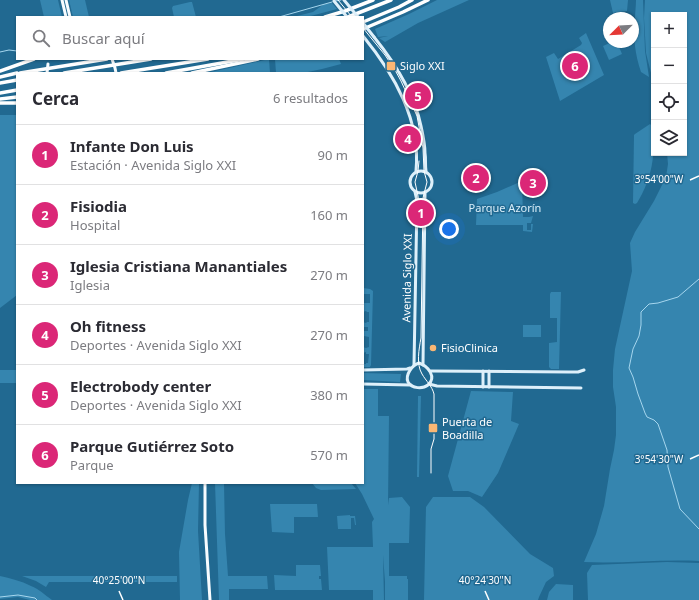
<!DOCTYPE html>
<html lang="es">
<meta charset="utf-8">
<style>
:root{--surface:#fff;--page:#f7f7f7;--text:#2b2b33;--muted:#7c7c81;--line:#e1e1e2;--accent:#db2777}
body{margin:0;font-family:"Noto Sans",sans-serif;background:var(--page);color:var(--text)}
.controls{position:absolute;right:12px;top:12px;display:grid;overflow:hidden;border-radius:0px;box-shadow:0 1px 3px #0004}
.controls button{width:36px;height:36px;display:grid;place-items:center;padding:0;border:0;border-bottom:1px solid var(--line);background:var(--surface);color:var(--text);font:20px sans-serif}
.compass{position:absolute;left:603px;top:12px;width:36px;height:36px;border-radius:50%;background:var(--surface);box-shadow:0 1px 3px #0004;rotate:246deg}
.you{position:absolute;left:449px;top:229px;width:14px;height:14px;margin:-10px;border:3px solid #fff;border-radius:50%;background:#1a73e8;box-shadow:0 0 0 6px #1a73e833}
.badge{display:grid;place-items:center;width:26px;height:26px;border-radius:50%;background:var(--accent);color:#fff;font-size:13px;font-weight:700}
.pin{position:absolute;translate:-50% -50%;border:2px solid #fff;box-shadow:0 1px 4px #0006}
.list{margin:0;padding:0;list-style:none}
h2{display:flex;justify-content:space-between;align-items:center;height:52px;margin:0;padding:0 16px;font-size:17px}
h2 small{font-size:13px;font-weight:400;color:var(--muted)}
.list li{display:grid;grid-template-columns:26px 1fr auto;gap:12px;align-items:center;box-sizing:border-box;height:60px;padding:0 16px;border-top:1px solid var(--line)}
.list b{display:block;font-size:15px;white-space:nowrap}
.list p{margin:0;font-size:13px;white-space:nowrap;color:var(--muted)}
.list em{font-size:13px;font-style:normal;color:var(--muted)}
.icon{flex:none;width:22px;height:22px;fill:none;stroke:currentColor;stroke-width:2;stroke-linecap:round;stroke-linejoin:round}
.map{position:relative;flex:none;width:699px;height:600px;overflow:hidden}
.search{position:absolute;background:var(--surface);box-shadow:0 1px 3px #0004;left:16px;top:16px;width:348px;height:44px;display:flex;align-items:center;gap:10px;box-sizing:border-box;padding:0 14px;border-radius:0px;color:var(--muted);font-size:15px}
.panel{position:absolute;background:var(--surface);box-shadow:0 1px 3px #0004;left:16px;top:72px;width:348px;height:412px;border-radius:0px}
.map>svg:first-child{display:block}
.green{fill:#3585af}
.lines{fill:none;stroke-linecap:round;stroke-linejoin:round}
.stream{stroke:#a6d6ee;stroke-width:1}
.secondary{stroke:#def0fa;stroke-width:3}
.primary{stroke:#f8fcff;stroke-width:3}
.highway{stroke:#fff;stroke-width:3.5}
.tram{stroke:#fff;stroke-width:1}
.secondary-bridge{stroke:#def0fa;stroke-width:3}
.primary-bridge{stroke:#f8fcff;stroke-width:3}
.ticks{fill:none;stroke:#fff;stroke-width:1.5}
.poi-dot{fill:#fab774;stroke:#216991;stroke-width:1.5}
.labels{text-anchor:middle;stroke-width:3;stroke-linejoin:round;paint-order:stroke}
.poi-label{font-size:11px;fill:#fff;stroke:#216991;text-anchor:start}
.park-label{font-size:11px;fill:#d8eef9;stroke:#216991}
.street-label{font-size:11px;fill:#fff;stroke:#216991}
.ticks-label{font-size:10px;text-anchor:middle;fill:#fff;stroke:#216991;stroke-width:3;stroke-linejoin:round;paint-order:stroke}
</style>
<div class="map">
<svg width="699" height="600" viewBox="0 0 699 600">
<rect width="100%" height="100%" fill="#216991"/>
<!-- green -->
<g class="green">
<path d="M40,0H58L62,17H44Z"/>
<path d="M69,0H85L89,17H73Z"/>
<path d="M437,0H469L418,23L385,42L379,38L388,36L378,37L375,29L409,14Z"/>
<path d="M610,0H628L627,11L613,13Z"/>
<path d="M636,0H643L645,51L649,77L641,72C635,55 633,37 635,19C635,13 636,6 636,0Z"/>
<path d="M645,0H699V561C660,559 622,564 584,562L596,534L604,506L610,469L614,450L616,435V407L613,387V370L615,349L632,271L630,243L635,232L654,201L666,177L668,164L667,153H684V15H654V85L646,53L644,18Z"/>
<path d="M190,2H192L196,17H174L172,8L173,6Z"/>
<path d="M332,3L337,9L307,17H293L313,12L324,4Z"/>
<path d="M586,33L604,75L560,101L546,57L554,53L558,59L581,45L582,43L579,38Z"/>
<path d="M612,42H617L622,54L609,60L603,46Z"/>
<path d="M269,59L270,73H207Z"/>
<path d="M275,59H339L341,64L322,69L303,73H276Z"/>
<path d="M0,115H17V295L0,308Z"/>
<path d="M650,124L652,126C656,155 652,178 637,203L635,204L633,203L634,135L635,134Z"/>
<path d="M522,181L523,217H529L533,216L531,223H527V230H531V224H533L532,232L523,231V225H476L477,199L497,192Z"/>
<path d="M363,288L370,289L373,291L371,365L370,367H363V364H366V363H368L369,354H366V352L363,353V347L366,348L369,347V337L364,336L363,337V331H368V327H363V322L366,323L367,322H369V312H367L366,311L363,312V303H370V294H363V297Z"/>
<path d="M551,292H561L559,369H551L549,367V343L557,342V318H550V294Z"/>
<rect x="523" y="325" width="18" height="12"/>
<rect x="0" y="370" width="17" height="13"/>
<path d="M363,373L401,374L400,382L363,380Z"/>
<path d="M363,389H378V416H389L388,505L389,498L402,497L410,507L409,543H389V576H407V579H408V600H385V582L383,555L384,600H373V590H329L327,547H373L372,522L374,519L362,494L355,483H363Z"/>
<path d="M471,391L513,392L511,421L519,424L498,473L482,497L468,491H453L448,476Z"/>
<path d="M418,396H421L419,477H417Z"/>
<path d="M192,483H199L198,531L202,600H180L179,552L188,500Z"/>
<path d="M215,483H224L225,534L228,576H267L268,589H229V600H219Z"/>
<path d="M312,483H351L356,489L321,490L316,488Z"/>
<path d="M433,497H470L484,507L530,554L553,568L554,576L546,582L539,597L538,600H424L426,507Z"/>
<path d="M270,504H317L318,517H294V533L272,532Z"/>
<path d="M350,515V516H355L356,525H355L354,518H351V529H338L337,516Z"/>
<path d="M667,562L699,563V600H588L587,573L592,565Z"/>
<path d="M296,565H320L321,576H319V579H321L322,590H275L274,575L296,576Z"/>
<path d="M0,576C10,578 21,581 31,586C39,589 45,595 52,600H30L18,597L0,599Z"/>
<path d="M22,576H177V582H49L46,587L36,581Z"/>
<path d="M556,584L573,585V600H547L549,592Z"/>
</g>
<g class="lines">
<!-- stream -->
<g class="stream">
<path d="M335,1L341,0"/>
<path d="M279,17L332,2"/>
<path d="M0,52L9,50L17,51"/>
<path d="M699,279L678,297L658,303L649,304L641,312V325L639,336L633,349L629,368L633,377L638,394L645,413L647,417L654,420L658,424L667,450L668,467L680,509L699,529"/>
<path d="M0,597L18,595L35,598L37,600"/>
</g>
<!-- secondary -->
<g class="secondary">
<path d="M363,36C394,74 421,120 416,171"/>
<path d="M374,37C395,63 414,92 421,126C423,135 425,144 425,153C426,159 425,165 426,171"/>
<circle cx="421" cy="182" r="11"/>
<path d="M419,363C428,366 437,377 428,385C423,389 412,389 408,382C405,375 412,365 419,363Z"/>
<path d="M414,365L417,201L415,192"/>
<path d="M423,365L425,192"/>
<path d="M363,370L407,369L410,368"/>
<path d="M430,371L569,372H578L584,370"/>
<path d="M483,371V387"/>
<path d="M363,384L411,385"/>
<path d="M429,384L437,386L581,388"/>
<path d="M489,387V371"/>
</g>
<!-- primary -->
<g class="primary">
<path d="M62,0L66,17"/>
<path d="M66,0L70,17"/>
<path d="M205,483V525L210,600"/>
</g>
<!-- highway -->
<g class="highway">
<path d="M325,17L345,11L373,0"/>
<path d="M348,17L391,0"/>
<path d="M363,22L399,7L412,0"/>
<path d="M363,29L403,12L428,0"/>
<path d="M0,71L34,59"/>
<path d="M20,73L107,59"/>
<path d="M64,73L151,59"/>
<path d="M121,73L208,59"/>
<path d="M166,73L244,59"/>
<path d="M192,73L258,59"/>
<path d="M0,77L17,73"/>
<path d="M0,83L17,80"/>
<path d="M0,93L17,90"/>
<path d="M0,99L17,97"/>
<path d="M0,103H17"/>
</g>
<!-- tram -->
<g class="tram">
<path d="M338,0L352,17"/>
<path d="M363,28L385,55L395,70L401,81L417,116L423,148L424,171L427,182L423,198L421,338C419,349 416,364 422,374C426,381 432,386 434,394V439L431,449V473"/>
<path d="M419,204L418,196L415,182L418,171L419,161"/>
</g>
<!-- secondary-bridge -->
<g class="secondary-bridge">
<path d="M344,0L358,17"/>
<path d="M334,1L347,17"/>
<path d="M363,23L374,37"/>
</g>
<!-- primary-bridge -->
<g class="primary-bridge">
<path d="M112,59L115,68L116,73"/>
<path d="M47,73L48,64"/>
</g>
</g>
<!-- ticks -->
<path class="ticks" d="M690,180L699,176M690,459L699,455M119,591L123,600M485,591L489,600"/>
<!-- markers -->
<g class="poi-dot">
<rect x="386" y="61" width="10" height="10" rx="2"/>
<circle cx="433" cy="348" r="4"/>
<rect x="428" y="423" width="10" height="10" rx="2"/>
</g>
<g class="labels">
<!-- poi labels -->
<g class="poi-label">
<text x="400" y="70">Siglo XXI</text>
<text x="441" y="352">FisioClinica</text>
<text x="442" y="426">Puerta de<tspan x="442" dy="13">Boadilla</tspan></text>
</g>
<!-- park labels -->
<g class="park-label">
<text x="505" y="212">Parque Azorín</text>
</g>
<!-- street labels -->
<g class="street-label">
<text transform="translate(407 278) rotate(-89)" y="4">Avenida Siglo XXI</text>
</g>
</g>
<g class="ticks-label">
<text x="659" y="183">3°54'00"W</text>
<text x="659" y="463">3°54'30"W</text>
<text x="119" y="584">40°25'00"N</text>
<text x="485" y="584">40°24'30"N</text>
</g>
</svg>
<div class="controls">
<button>+</button>
<button>−</button>
<button><svg class="icon" aria-label="locate" viewBox="0 0 24 24"><circle cx="12" cy="12" r="6"/><path d="M12 2v4M12 18v4M2 12h4M18 12h4"/></svg></button>
<button><svg class="icon" aria-label="layers" viewBox="0 0 24 24"><path d="M12 4l9 5-9 5-9-5zM3 14l9 5 9-5"/></svg></button>
</div>
<svg class="compass" viewBox="-18 -18 36 36"><path d="M0-13l5 13h-10z" fill="#e53935"/><path d="M0 13l5-13h-10z" fill="#7c7c81"/></svg>
<div class="you"></div>
<div class="pin badge" style="left:421px;top:213px">1</div>
<div class="pin badge" style="left:476px;top:178px">2</div>
<div class="pin badge" style="left:533px;top:183px">3</div>
<div class="pin badge" style="left:408px;top:139px">4</div>
<div class="pin badge" style="left:418px;top:96px">5</div>
<div class="pin badge" style="left:575px;top:66px">6</div>
<div class="search"><svg class="icon" aria-label="search" viewBox="0 0 24 24"><circle cx="10" cy="10" r="6"/><path d="M15 15l6 6"/></svg>Buscar aquí</div>
<section class="panel">
<h2>Cerca<small>6 resultados</small></h2>
<ul class="list">
<li><span class="badge">1</span><div><b>Infante Don Luis</b><p>Estación · Avenida Siglo XXI</p></div><em>90 m</em></li>
<li><span class="badge">2</span><div><b>Fisiodia</b><p>Hospital</p></div><em>160 m</em></li>
<li><span class="badge">3</span><div><b>Iglesia Cristiana Manantiales</b><p>Iglesia</p></div><em>270 m</em></li>
<li><span class="badge">4</span><div><b>Oh fitness</b><p>Deportes · Avenida Siglo XXI</p></div><em>270 m</em></li>
<li><span class="badge">5</span><div><b>Electrobody center</b><p>Deportes · Avenida Siglo XXI</p></div><em>380 m</em></li>
<li><span class="badge">6</span><div><b>Parque Gutiérrez Soto</b><p>Parque</p></div><em>570 m</em></li>
</ul>
</section>
</div>
